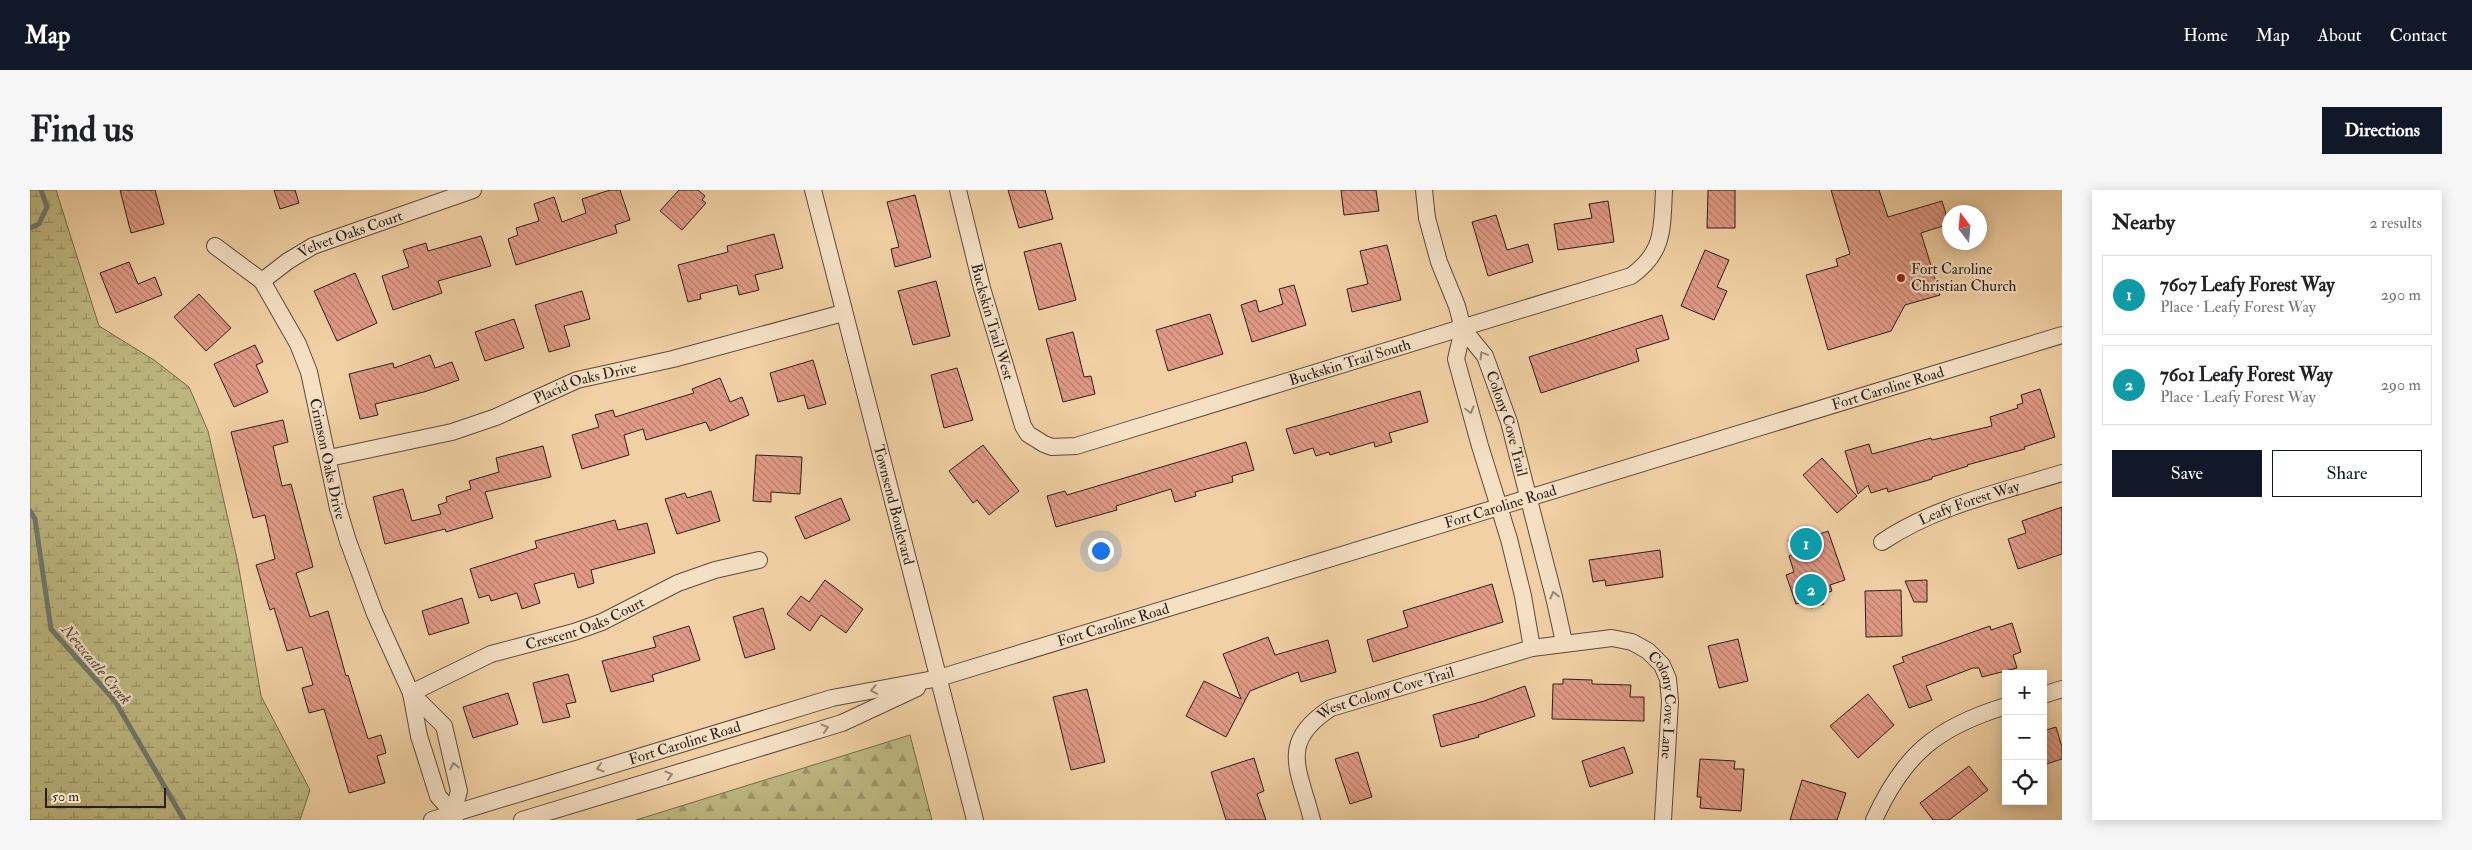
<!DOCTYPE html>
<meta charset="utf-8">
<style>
:root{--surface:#fff;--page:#f6f6f6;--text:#202124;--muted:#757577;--line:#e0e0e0;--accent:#111827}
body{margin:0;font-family:"IM FELL Double Pica",serif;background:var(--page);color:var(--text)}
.controls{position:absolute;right:15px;bottom:15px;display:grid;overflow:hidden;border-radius:0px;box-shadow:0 2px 12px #0003}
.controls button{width:45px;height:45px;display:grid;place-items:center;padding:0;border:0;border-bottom:1px solid var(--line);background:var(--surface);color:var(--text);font:25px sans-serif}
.compass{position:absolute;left:1912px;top:15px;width:45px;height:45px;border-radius:50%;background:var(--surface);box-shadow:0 2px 12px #0003;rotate:344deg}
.scale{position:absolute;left:15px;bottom:12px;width:121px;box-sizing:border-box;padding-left:5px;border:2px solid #2b1f1b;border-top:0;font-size:14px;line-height:18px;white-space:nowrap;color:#2b1f1b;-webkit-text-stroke:4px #f5e0c4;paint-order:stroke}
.you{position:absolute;left:1070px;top:360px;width:18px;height:18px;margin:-12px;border:4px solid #fff;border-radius:50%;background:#1a73e8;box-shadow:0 0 0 8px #1a73e833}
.badge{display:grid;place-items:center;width:32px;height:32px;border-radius:50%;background:var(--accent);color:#fff;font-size:16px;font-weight:700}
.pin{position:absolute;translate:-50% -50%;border:2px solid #fff;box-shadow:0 1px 5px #0006}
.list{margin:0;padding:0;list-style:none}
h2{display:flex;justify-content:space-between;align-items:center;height:65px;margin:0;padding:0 20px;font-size:21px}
h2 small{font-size:16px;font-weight:400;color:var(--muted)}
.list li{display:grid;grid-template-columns:32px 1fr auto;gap:15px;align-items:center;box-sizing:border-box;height:80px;margin:0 10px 10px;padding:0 10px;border:1px solid var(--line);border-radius:0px}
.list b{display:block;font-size:19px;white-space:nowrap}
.list p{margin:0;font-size:16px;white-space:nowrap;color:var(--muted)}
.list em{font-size:16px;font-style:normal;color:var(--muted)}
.actions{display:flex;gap:10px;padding:15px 20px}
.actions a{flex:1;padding:11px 0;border:1px solid var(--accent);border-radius:0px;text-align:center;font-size:18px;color:var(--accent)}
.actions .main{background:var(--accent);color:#fff}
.icon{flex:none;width:28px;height:28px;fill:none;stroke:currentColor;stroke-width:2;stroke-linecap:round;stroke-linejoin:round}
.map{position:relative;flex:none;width:2032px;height:630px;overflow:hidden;border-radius:0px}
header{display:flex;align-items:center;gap:30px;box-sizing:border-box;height:70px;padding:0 25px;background:var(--accent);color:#fff}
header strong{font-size:24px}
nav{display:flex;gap:28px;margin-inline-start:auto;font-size:18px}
.intro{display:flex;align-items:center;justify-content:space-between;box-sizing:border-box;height:120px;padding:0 30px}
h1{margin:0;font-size:35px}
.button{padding:12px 22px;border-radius:0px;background:var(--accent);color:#fff;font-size:18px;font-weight:700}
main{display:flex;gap:30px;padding:0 30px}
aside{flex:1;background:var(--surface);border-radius:0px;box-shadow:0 2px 12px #0003}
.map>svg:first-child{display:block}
.forest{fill:url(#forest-firs);stroke:#746c4e}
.wetland{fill:url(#wetland-marsh);stroke:#746c4e}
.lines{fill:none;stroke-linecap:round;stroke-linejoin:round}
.stream{stroke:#6e7a6e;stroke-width:5}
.building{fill:url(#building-back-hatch);stroke:#2b1f1b}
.minor-casing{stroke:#5c4b3d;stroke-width:18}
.minor{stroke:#f5e0c4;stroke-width:16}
.oneway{stroke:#9a8978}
.poi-dot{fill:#8f2418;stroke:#f5e0c4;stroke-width:2}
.labels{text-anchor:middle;stroke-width:4.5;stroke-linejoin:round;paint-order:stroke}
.street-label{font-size:15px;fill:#2b1f1b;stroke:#f5e0c4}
.poi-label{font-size:15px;fill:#2b1f1b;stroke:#f5e0c4;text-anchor:start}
.water-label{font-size:16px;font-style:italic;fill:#4c4d44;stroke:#f5e0c4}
</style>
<header>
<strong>Map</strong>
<nav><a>Home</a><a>Map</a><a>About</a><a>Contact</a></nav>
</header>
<div class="intro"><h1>Find us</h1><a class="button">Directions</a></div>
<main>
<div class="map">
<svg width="2032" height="630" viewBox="0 0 2032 630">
<defs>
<pattern id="forest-firs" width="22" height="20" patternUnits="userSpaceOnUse" patternTransform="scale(1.25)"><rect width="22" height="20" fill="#beb982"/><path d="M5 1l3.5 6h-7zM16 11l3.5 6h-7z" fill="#9b966a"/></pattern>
<pattern id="wetland-marsh" width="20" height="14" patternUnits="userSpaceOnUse" patternTransform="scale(1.25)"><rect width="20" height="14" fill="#beb982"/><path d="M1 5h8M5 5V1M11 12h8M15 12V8" fill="none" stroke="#9b966a"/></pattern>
<pattern id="building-back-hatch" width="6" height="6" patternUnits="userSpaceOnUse" patternTransform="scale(1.25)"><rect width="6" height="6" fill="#e19a85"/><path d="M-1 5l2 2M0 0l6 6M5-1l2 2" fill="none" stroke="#b77d6c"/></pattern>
</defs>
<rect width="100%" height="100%" fill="#f0d0a4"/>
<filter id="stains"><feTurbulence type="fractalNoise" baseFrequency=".004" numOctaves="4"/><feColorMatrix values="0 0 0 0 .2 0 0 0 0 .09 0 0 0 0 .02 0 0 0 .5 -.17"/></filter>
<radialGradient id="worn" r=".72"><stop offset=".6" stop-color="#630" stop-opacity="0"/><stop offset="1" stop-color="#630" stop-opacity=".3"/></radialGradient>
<!-- forest -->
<path class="forest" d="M880,545L902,630H606Z"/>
<!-- wetland -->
<path class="wetland" d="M0,0H26L69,136L124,170L159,197L178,241L208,373L231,506L280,600L270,630H0Z"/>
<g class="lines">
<!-- stream -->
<g class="stream">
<path d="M0,38L9,34L17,17L11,0"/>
<path d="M0,321L5,329L21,439L85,511L154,630"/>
</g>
</g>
<!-- building -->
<g class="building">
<path d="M90,0H125L134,34L101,43Z"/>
<path d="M244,0H265L269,13L250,19Z"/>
<path d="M580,0H590L600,30L585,35L587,43L486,75L478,49L488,45L486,38L509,31L504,14L524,7L532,32L556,23L552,9Z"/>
<path d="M649,0H668L675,6L672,10L676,13L652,40L630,21Z"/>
<path d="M978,0H1015L1023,29L989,38Z"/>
<path d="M1311,0H1346L1349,21L1314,25Z"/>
<path d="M1678,0H1705V38H1677Z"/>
<path d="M1801,0H1849L1858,27L1912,11L1919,34L1891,43L1910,105L1875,115L1861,141L1798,160L1776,85L1808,76L1806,69L1820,64Z"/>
<path d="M885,5L901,67L865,77L861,59L869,57L857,12Z"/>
<path d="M1578,11L1584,52L1528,60L1524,34L1562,28L1559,14Z"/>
<path d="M1466,25L1477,60L1498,54L1503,72L1458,86L1442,32Z"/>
<path d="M744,44L753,78L725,85L729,100L709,105L707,95L670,104L671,109L658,112L648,75L698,62L697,56Z"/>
<path d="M451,46L461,76L408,91L412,103L363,120L352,86L379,77L373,60L396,53L398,61Z"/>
<path d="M1031,53L1046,110L1009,120L994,62Z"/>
<path d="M1357,55L1371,110L1322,122L1317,99L1338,94L1330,61Z"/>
<path d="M1675,60L1699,70L1687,97L1697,101L1684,130L1651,116Z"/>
<path d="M99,72L108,94L125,87L132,105L86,123L70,83Z"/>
<path d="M325,83L347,133L307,151L284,101Z"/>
<path d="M906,91L920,146L883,155L868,101Z"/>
<path d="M1264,95L1276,135L1222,152L1211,115L1226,110L1229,122L1253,114L1249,99Z"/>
<path d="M552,101L560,129L534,136L540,156L519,162L505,115Z"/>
<path d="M169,104L201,138L176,161L144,127Z"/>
<path d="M1180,124L1193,164L1138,181L1126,140Z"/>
<path d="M1632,125L1639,149L1606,159L1609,171L1511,203L1499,167Z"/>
<path d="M484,129L494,158L455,171L445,142Z"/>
<path d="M1043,142L1054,187L1061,186L1065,204L1033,212L1016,149Z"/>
<path d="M225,155L233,172L226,175L238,202L204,217L184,174Z"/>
<path d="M400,165L405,178L422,172L429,190L394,202L345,214L348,225L330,229L319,184L363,173L364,178Z"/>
<path d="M783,170L796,214L778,219L774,205L748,212L740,183Z"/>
<path d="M927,178L943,230L914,238L901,185Z"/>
<path d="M690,188L700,212L712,207L719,225L680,241L676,232L616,250L613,239L594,245L599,265L552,279L542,245L569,237L565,225L583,220L585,227L664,203L662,199Z"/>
<path d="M2010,199L2025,247L1994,257L1995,259L1937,275L1938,276L1902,287V289L1858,302L1857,298L1841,303L1838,295L1828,304L1815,261L1839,254L1842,264L1901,248L1902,250L1962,236L1960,227L1988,218L1987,215L1993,213L1991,205Z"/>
<path d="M1390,201L1398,232L1359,243L1362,252L1345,257L1344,252L1300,265L1299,262L1286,266L1283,258L1264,264L1256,239Z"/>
<path d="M253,230L258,252L243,256L252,296L261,294L283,377L266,383L280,427L298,421L316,486L318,485L338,549L351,545L356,563L347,566L355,593L319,603L294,519L279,523L272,498L283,495L272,457L257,461L244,418L240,420L226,375L245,369L235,325L223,328L201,242Z"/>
<path d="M1216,252L1224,280L1202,286L1203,292L1165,302L1166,306L1145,312L1141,299L1086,316L1087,320L1026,337L1017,306L1035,301L1037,305Z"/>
<path d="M953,255L989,301L959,325L947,310L943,313L919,281Z"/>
<path d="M513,256L521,287L455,302L463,328L416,342L415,339L355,354L343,307L373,299L382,331L411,324L408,315L417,312L416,307L441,299L439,291L469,282L466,268Z"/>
<path d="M726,265L772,267L770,304L741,302V312L723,311Z"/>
<path d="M1792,268L1827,306L1807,323L1773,285Z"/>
<path d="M681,301L690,331L647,344L635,309L655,303L657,308Z"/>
<path d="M811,308L820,330L775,349L765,327Z"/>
<path d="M2032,317V364L1988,379L1978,349L1996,343L1992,331Z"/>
<path d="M585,330L588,340L617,333L625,363L561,380L564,393L548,398L544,383L504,394L510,413L492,419L487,403L461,411L459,405L449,408L440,379L507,358L505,351Z"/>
<path d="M1798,341L1815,390L1800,395L1802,401L1791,405L1794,414L1781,418L1778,410L1766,414L1756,385L1764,382L1759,366L1763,364L1758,350L1782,342L1784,346Z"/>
<path d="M1630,360L1633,387L1576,396L1575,390L1563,392L1559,370Z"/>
<path d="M795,390L833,419L816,443L791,425L780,441L757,424L771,406L779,412Z"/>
<path d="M1897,390V412H1884L1875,391Z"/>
<path d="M1462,394L1473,432L1343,472L1337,450L1378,437L1373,421Z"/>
<path d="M1871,400L1872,446L1836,447L1835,401Z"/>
<path d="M432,408L439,433L399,445L392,421Z"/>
<path d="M733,418L745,459L715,468L703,427Z"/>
<path d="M1982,433L1991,462L1983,465L1987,478L1952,487L1949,478H1943L1896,496L1902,510L1879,518L1863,476L1874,472L1872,467L1960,436L1961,440Z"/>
<path d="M659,436L670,470L622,485L624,491L581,502L572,471L626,457L623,447Z"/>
<path d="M1238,447L1245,465L1298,450L1306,482L1271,492L1268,482L1220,501L1196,547L1156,526L1174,491L1211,509L1193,464Z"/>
<path d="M1708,449L1718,491L1689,498L1678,456Z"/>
<path d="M538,484L546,512L536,514L540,527L513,533L503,493Z"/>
<path d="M1533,489L1562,490V494L1601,495L1600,507H1614V531L1522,529L1523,494H1533Z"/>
<path d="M1495,496L1505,526L1448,545L1449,547L1411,557L1403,525L1454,511Z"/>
<path d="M1057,499L1075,572L1041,580L1023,507Z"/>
<path d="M478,503L488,534L443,548L433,517Z"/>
<path d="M1838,504L1864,535L1828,568L1800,536Z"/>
<path d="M2026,537L2032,557V569L2013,575V541Z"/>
<path d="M1594,557L1603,583L1560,597L1552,571Z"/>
<path d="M1328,562L1342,607L1320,614L1305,569Z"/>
<path d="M1224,568L1234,601L1227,604L1236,630H1196L1181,582Z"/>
<path d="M1670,569L1705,571L1704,579H1714L1711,621L1670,618L1671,607H1667Z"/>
<path d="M1939,576L1958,600L1919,630H1903L1890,613Z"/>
<path d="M1772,590L1816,603L1807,630H1760Z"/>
</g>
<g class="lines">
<defs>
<g id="minor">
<path id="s1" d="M783,0L945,630"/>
<path id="s2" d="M928,0L952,98L993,236L998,244L1014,254L1022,257L1046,256L1601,86C1635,62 1632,37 1634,0"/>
<path id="s3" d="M1394,0L1397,28L1409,72L1427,116L1433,139L1455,166L1479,232L1524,407L1534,452"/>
<path id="s4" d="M185,56L232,91L268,154L279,182L308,318L318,351L345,424L381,503L389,546L408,606L423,623L425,630"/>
<path id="s5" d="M232,91L258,71L283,56L443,0"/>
<path d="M1433,139L1426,169L1450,256L1479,349L1493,406L1502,458"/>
<path id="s6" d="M299,268L422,242L466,227L547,190L643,169L813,123"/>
<path id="s7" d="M1852,352C1905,316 1971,302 2032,283"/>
<path id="s8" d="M381,503L461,464L544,442L572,432L648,393L685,380L729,370"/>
<path d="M381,503L414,536L429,601L423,623"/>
<path d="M2013,505L2032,499"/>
<path id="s9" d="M402,630L802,508L909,488L2032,145"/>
<path d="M492,630L812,533L887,498"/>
<path id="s10" d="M1282,630C1269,579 1248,552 1301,518L1502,458L1582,448L1602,452L1618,461L1632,475L1638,489L1640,511L1633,630"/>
<path d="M1844,630C1874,564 1907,537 1976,516"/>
</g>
</defs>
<!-- minor casing -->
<use href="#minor" class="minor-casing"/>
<!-- minor -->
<use href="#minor" class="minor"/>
</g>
<!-- one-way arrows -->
<defs><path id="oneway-chevron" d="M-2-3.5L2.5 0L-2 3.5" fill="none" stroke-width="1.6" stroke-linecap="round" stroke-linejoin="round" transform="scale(1.25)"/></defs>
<g class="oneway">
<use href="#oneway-chevron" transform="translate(1453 165) rotate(-121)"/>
<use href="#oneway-chevron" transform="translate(1440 220) rotate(75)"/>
<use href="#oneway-chevron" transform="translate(1524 405) rotate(-104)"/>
<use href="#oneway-chevron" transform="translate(844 500) rotate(169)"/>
<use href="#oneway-chevron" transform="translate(795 538) rotate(-17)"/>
<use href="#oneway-chevron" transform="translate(424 576) rotate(-102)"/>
<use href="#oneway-chevron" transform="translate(570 578) rotate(163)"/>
<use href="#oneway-chevron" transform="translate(639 585) rotate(-17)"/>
</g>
<!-- markers -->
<circle class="poi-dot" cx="1871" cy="88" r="5"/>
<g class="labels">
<!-- street labels -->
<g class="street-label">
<text dy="5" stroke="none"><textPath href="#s5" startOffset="101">Velvet Oaks Court</textPath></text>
<text dy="5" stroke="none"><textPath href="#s2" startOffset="136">Buckskin Trail West</textPath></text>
<text dy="5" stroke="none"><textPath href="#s2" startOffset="592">Buckskin Trail South</textPath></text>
<text dy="5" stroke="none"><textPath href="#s6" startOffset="268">Placid Oaks Drive</textPath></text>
<text dy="5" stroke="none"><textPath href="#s9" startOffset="1519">Fort Caroline Road</textPath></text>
<text dy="5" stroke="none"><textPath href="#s3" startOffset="251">Colony Cove Trail</textPath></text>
<text dy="5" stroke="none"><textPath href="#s4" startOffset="250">Crimson Oaks Drive</textPath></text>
<text dy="5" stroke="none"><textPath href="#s7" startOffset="96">Leafy Forest Way</textPath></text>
<text dy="5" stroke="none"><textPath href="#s1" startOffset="325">Townsend Boulevard</textPath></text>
<text dy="5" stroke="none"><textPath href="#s9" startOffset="1114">Fort Caroline Road</textPath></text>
<text dy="5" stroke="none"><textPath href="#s8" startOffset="188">Crescent Oaks Court</textPath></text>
<text dy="5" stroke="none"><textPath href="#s9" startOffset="709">Fort Caroline Road</textPath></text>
<text dy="5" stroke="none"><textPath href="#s10" startOffset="184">West Colony Cove Trail</textPath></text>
<text dy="5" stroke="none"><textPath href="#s10" startOffset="516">Colony Cove Lane</textPath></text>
<text dy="5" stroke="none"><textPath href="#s9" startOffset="264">Fort Caroline Road</textPath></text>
</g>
<!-- poi labels -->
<g class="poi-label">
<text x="1881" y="84">Fort Caroline<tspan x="1881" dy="17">Christian Church</tspan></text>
</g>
<!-- water labels -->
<g class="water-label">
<text transform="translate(67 474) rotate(50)" y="6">Newcastle Creek</text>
</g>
</g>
<rect width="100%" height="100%" filter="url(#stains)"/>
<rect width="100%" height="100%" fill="url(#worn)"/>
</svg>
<div class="controls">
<button>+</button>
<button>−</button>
<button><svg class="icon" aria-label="locate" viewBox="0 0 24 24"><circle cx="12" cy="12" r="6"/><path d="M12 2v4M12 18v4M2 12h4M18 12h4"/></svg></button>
</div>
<svg class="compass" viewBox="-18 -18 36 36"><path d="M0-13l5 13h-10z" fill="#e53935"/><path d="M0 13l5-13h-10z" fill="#757577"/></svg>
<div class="scale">50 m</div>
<div class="you"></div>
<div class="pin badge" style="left:1776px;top:354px;background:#0f9aa8">1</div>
<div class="pin badge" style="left:1781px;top:400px;background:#0f9aa8">2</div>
</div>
<aside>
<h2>Nearby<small>2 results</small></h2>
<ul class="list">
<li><span class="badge" style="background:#0f9aa8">1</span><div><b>7607 Leafy Forest Way</b><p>Place · Leafy Forest Way</p></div><em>290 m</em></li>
<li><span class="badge" style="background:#0f9aa8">2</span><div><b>7601 Leafy Forest Way</b><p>Place · Leafy Forest Way</p></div><em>290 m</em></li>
</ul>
<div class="actions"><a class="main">Save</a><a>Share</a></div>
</aside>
</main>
